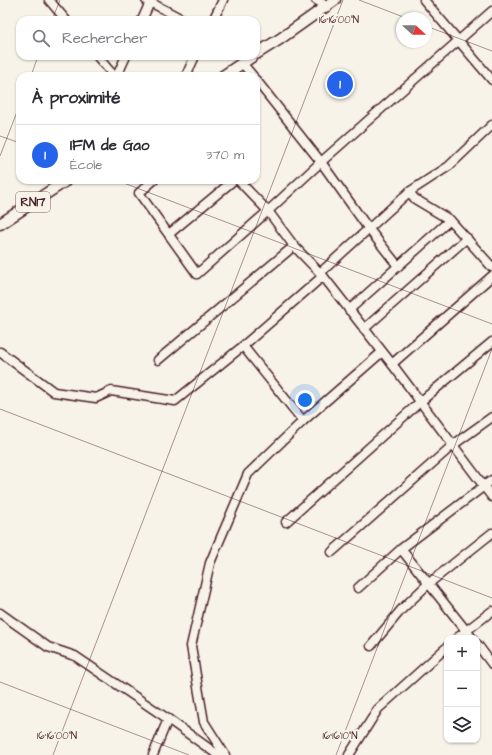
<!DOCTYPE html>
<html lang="fr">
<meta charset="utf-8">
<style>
:root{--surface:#fff;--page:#f2f2f3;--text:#2b2b33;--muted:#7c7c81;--line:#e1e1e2;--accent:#2563eb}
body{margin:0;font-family:"Architects Daughter",sans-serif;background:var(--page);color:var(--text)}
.controls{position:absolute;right:12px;bottom:12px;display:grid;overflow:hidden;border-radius:8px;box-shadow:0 1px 3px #0004}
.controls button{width:36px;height:36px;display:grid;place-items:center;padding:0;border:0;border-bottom:1px solid var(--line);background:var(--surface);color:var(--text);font:20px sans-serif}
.compass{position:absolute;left:396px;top:12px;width:36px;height:36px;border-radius:50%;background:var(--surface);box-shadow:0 1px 3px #0004;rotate:111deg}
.you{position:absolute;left:305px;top:400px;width:14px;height:14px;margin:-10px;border:3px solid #fff;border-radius:50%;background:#1a73e8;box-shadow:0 0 0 6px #1a73e833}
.badge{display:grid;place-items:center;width:26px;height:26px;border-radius:50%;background:var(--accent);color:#fff;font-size:13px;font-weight:700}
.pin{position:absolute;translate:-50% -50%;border:2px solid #fff;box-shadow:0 1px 4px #0006}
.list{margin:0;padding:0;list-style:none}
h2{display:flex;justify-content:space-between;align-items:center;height:52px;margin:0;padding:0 16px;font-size:17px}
h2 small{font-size:13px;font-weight:400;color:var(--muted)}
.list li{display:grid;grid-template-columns:26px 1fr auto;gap:12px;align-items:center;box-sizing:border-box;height:60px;padding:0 16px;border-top:1px solid var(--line)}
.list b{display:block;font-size:15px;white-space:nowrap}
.list p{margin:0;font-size:13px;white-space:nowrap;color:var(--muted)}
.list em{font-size:13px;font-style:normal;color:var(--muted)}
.icon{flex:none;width:22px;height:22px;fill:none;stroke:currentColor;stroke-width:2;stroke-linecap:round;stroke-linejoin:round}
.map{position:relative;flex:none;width:492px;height:755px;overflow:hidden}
.search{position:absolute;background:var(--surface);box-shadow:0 1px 3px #0004;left:16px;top:16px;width:244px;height:44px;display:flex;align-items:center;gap:10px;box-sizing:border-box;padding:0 14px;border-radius:12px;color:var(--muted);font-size:15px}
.panel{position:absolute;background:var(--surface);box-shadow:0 1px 3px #0004;left:16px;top:72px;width:244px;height:112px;border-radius:12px}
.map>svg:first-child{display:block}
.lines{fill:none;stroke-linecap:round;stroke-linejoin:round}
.minor-casing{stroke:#4a1f2b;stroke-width:11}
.major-casing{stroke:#4a1f2b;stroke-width:13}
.minor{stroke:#f7f3e8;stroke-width:8}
.major{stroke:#f7f3e8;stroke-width:10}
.ticks{fill:none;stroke:#4a1f2b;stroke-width:1;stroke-opacity:0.45}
.labels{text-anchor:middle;stroke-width:4;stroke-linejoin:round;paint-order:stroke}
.shield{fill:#f7f3e8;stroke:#7e5f64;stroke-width:1}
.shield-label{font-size:12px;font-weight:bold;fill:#4a1f2b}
.ticks-label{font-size:10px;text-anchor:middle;fill:#4a1f2b;stroke:#f7f3e8;stroke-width:4;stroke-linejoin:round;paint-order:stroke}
</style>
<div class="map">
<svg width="492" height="755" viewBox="0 0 492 755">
<rect width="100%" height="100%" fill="#f7f3e8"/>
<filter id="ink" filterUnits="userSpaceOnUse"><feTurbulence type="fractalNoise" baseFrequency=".025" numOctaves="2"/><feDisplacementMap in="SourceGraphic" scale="8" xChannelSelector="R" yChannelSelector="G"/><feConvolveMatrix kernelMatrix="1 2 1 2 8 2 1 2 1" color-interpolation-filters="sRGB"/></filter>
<g filter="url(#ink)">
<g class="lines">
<defs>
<g id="minor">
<path d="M49,0L66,20"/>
<path d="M146,0L184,20"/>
<path d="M316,0L327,6"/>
<path d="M424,0L492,80"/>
<path d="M142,20L151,0"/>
<path d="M213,20L223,0"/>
<path d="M97,56L114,76"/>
<path d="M242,63L253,76"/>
<path d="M117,76L126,56"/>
<path d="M186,76L195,56"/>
<path d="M256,80L321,162L368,228L398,266"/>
<path d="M154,180L139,193L197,274L268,211L321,162L492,11"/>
<path d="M238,180L268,211L294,246L323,276L392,364L492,497"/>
<path d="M409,192L415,199L450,220"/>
<path d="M169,234L234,180"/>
<path d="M320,273L409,192L449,166L492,125"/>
<path d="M349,310L450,220L492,267"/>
<path d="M364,329L467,238"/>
<path d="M0,352L54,392L96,398L111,391L175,401L243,346L323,276"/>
<path d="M158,360L294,246"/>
<path d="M392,364L492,276"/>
<path d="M303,421L382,352"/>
<path d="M286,522L420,402L492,342"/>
<path d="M401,549L472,638"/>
<path d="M332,552L453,445L492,417"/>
<path d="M358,588L401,549L492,480"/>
<path d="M0,613L48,647L75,656L168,719L218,755"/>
<path d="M457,638L492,611"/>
<path d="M477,644L492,664"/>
<path d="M371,646L401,610L428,584L492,533"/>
<path d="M153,755L168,719"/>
<path d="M225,755L204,722L191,646L210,563L248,474L303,421L243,346"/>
<path d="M349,755L378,709L447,647"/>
</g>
<g id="major">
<path d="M256,54L280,39L335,0"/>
<path d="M223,76L253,56"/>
<path d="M0,224L67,180"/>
</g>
</defs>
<!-- minor casing -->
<use href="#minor" class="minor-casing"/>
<!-- major casing -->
<use href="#major" class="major-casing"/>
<!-- minor -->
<use href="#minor" class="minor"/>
<!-- major -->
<use href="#major" class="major"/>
</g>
</g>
<!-- ticks -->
<path class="ticks" d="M359,0L406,18M52,20L60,0M426,26L492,51M31,76L38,56M0,136L20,143M0,156L20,104M116,180L492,324M0,409L492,598M0,682L189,755M53,755L343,0M336,755L492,349"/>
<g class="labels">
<!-- shield labels -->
<rect class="shield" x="16" y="192" width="34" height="20" rx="3"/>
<g class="shield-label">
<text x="33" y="206">RN17</text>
</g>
</g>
<g class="ticks-label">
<text x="339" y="23">16°16'00"N</text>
<text x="57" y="739">16°16'00"N</text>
<text x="340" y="739">16°16'10"N</text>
</g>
</svg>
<div class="controls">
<button>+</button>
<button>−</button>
<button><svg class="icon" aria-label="layers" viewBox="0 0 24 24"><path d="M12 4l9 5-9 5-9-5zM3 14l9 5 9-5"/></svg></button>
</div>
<svg class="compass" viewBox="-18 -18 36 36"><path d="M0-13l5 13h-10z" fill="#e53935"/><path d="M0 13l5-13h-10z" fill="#7c7c81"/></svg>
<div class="you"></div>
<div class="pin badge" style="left:340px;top:84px">1</div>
<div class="search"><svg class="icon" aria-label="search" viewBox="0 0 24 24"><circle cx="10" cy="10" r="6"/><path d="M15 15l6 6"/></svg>Rechercher</div>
<section class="panel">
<h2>À proximité<small></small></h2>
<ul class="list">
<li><span class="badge">1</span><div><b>IFM de Gao</b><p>École</p></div><em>370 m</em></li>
</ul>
</section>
</div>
